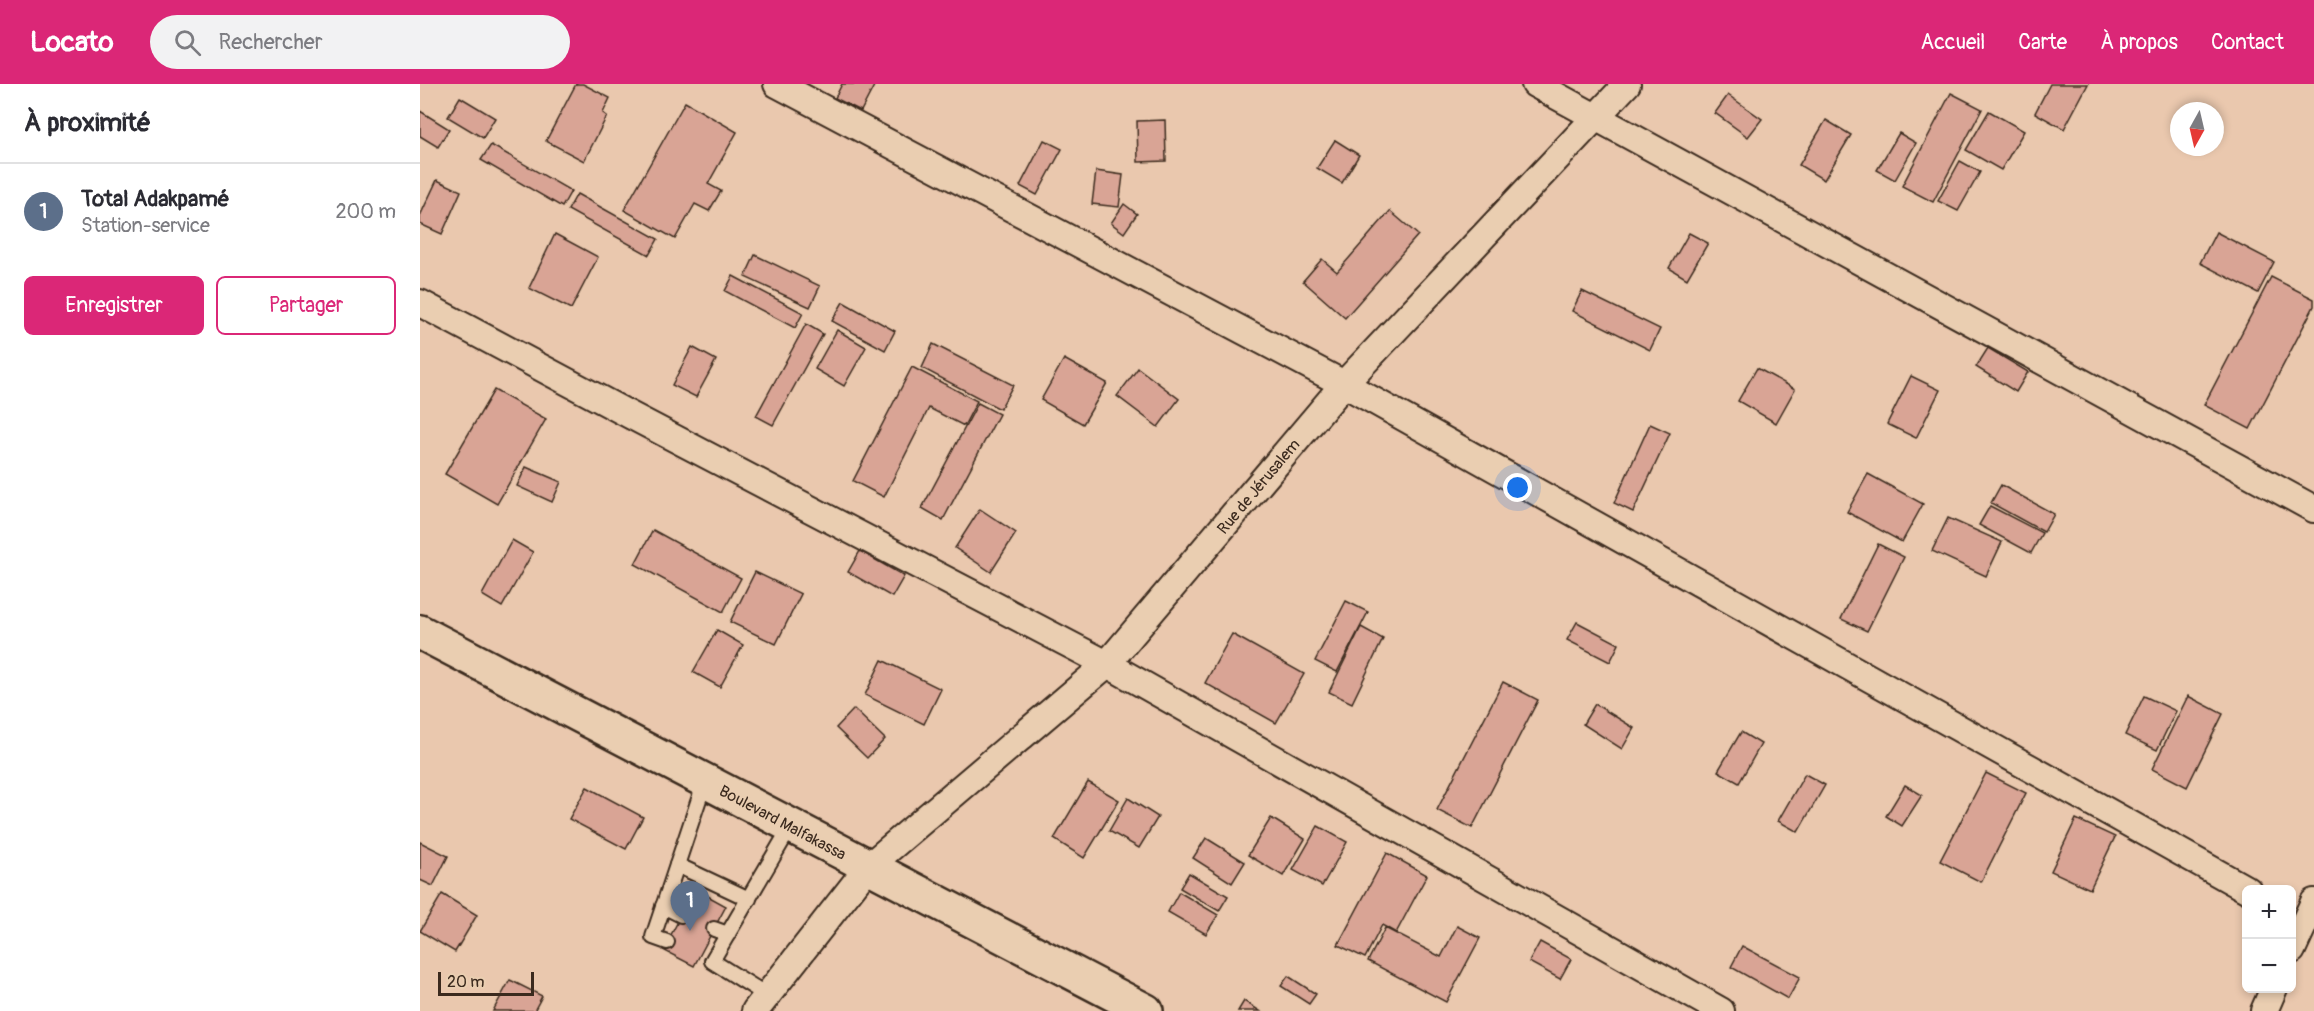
<!DOCTYPE html>
<html lang="fr">
<meta charset="utf-8">
<style>
:root{--surface:#fff;--page:#f2f2f3;--text:#2b2b33;--muted:#7c7c81;--line:#e1e1e2;--accent:#db2777}
body{margin:0;font-family:Pangolin,sans-serif;background:var(--page);color:var(--text)}
.controls{position:absolute;right:18px;bottom:18px;display:grid;overflow:hidden;border-radius:9px;box-shadow:0 3px 9px #0003}
.controls button{width:54px;height:54px;display:grid;place-items:center;padding:0;border:0;border-bottom:2px solid var(--line);background:var(--surface);color:var(--text);font:30px sans-serif}
.compass{position:absolute;left:1750px;top:18px;width:54px;height:54px;border-radius:50%;background:var(--surface);box-shadow:0 3px 9px #0003;rotate:188deg}
.scale{position:absolute;left:18px;bottom:15px;width:96px;box-sizing:border-box;padding-left:6px;border:3px solid #3b2a1e;border-top:0;font-size:16px;line-height:21px;white-space:nowrap;color:#3b2a1e;-webkit-text-stroke:4px #eaceb1;paint-order:stroke}
.you{position:absolute;left:1098px;top:404px;width:21px;height:21px;margin:-15px;border:4px solid #fff;border-radius:50%;background:#1a73e8;box-shadow:0 0 0 9px #1a73e833}
.badge{display:grid;place-items:center;width:39px;height:39px;border-radius:50%;background:var(--accent);color:#fff;font-size:20px;font-weight:700}
.pin{position:absolute;translate:-50% -50px;filter:drop-shadow(0 2px 3px #0008)}
.pin::after{content:'';position:absolute;top:32px;width:21px;height:18px;background:inherit;clip-path:polygon(0 0,100% 0,50% 100%)}
.list{margin:0;padding:0;list-style:none}
h2{display:flex;justify-content:space-between;align-items:center;height:78px;margin:0;padding:0 24px;font-size:26px}
h2 small{font-size:20px;font-weight:400;color:var(--muted)}
.list li{display:grid;grid-template-columns:39px 1fr auto;gap:18px;align-items:center;box-sizing:border-box;height:96px;padding:0 24px;border-top:2px solid var(--line)}
.list b{display:block;font-size:22px;white-space:nowrap}
.list p{margin:0;font-size:20px;white-space:nowrap;color:var(--muted)}
.list em{font-size:20px;font-style:normal;color:var(--muted)}
.actions{display:flex;gap:12px;padding:18px 24px}
.actions a{flex:1;padding:14px 0;border:2px solid var(--accent);border-radius:9px;text-align:center;font-size:21px;color:var(--accent)}
.actions .main{background:var(--accent);color:#fff}
.icon{flex:none;width:33px;height:33px;fill:none;stroke:currentColor;stroke-width:2;stroke-linecap:round;stroke-linejoin:round}
.map{position:relative;flex:none;width:1894px;height:927px;overflow:hidden}
header{display:flex;align-items:center;gap:36px;box-sizing:border-box;height:84px;padding:0 30px;background:var(--accent);color:#fff}
header strong{font-size:28px}
nav{display:flex;gap:33px;margin-inline-start:auto;font-size:21px}
.search{width:420px;height:54px;background:var(--page);display:flex;align-items:center;gap:15px;box-sizing:border-box;padding:0 21px;border-radius:33px;color:var(--muted);font-size:22px}
main{display:flex}
aside{flex:1;background:var(--surface)}
.map>svg:first-child{display:block}
.building{fill:#d9a495;stroke:#3b2a1e;stroke-width:1.5}
.lines{fill:none;stroke-linecap:round;stroke-linejoin:round}
.service-casing{stroke:#3b2a1e;stroke-width:18}
.minor-casing{stroke:#3b2a1e;stroke-width:30}
.tertiary-casing{stroke:#3b2a1e;stroke-width:38}
.service{stroke:#eaceb1;stroke-width:14}
.minor{stroke:#eaceb1;stroke-width:26}
.tertiary{stroke:#eaceb1;stroke-width:33}
.labels{text-anchor:middle;stroke-width:4.5;stroke-linejoin:round;paint-order:stroke}
.street-label{font-size:16px;fill:#3b2a1e;stroke:#eaceb1}
</style>
<header>
<strong>Locato</strong>
<div class="search"><svg class="icon" aria-label="search" viewBox="0 0 24 24"><circle cx="10" cy="10" r="6"/><path d="M15 15l6 6"/></svg>Rechercher</div>
<nav><a>Accueil</a><a>Carte</a><a>À propos</a><a>Contact</a></nav>
</header>
<main>
<aside>
<h2>À proximité<small></small></h2>
<ul class="list">
<li><span class="badge" style="background:#5c6f8a">1</span><div><b>Total Adakpamé</b><p>Station-service</p></div><em>200 m</em></li>
</ul>
<div class="actions"><a class="main">Enregistrer</a><a>Partager</a></div>
</aside>
<div class="map">
<svg width="1894" height="927" viewBox="0 0 1894 927">
<rect width="100%" height="100%" fill="#eac8ae"/>
<filter id="ink" filterUnits="userSpaceOnUse"><feTurbulence type="fractalNoise" baseFrequency=".0167" numOctaves="2"/><feDisplacementMap in="SourceGraphic" scale="12" xChannelSelector="R" yChannelSelector="G"/><feConvolveMatrix kernelMatrix="1 2 1 2 8 2 1 2 1" color-interpolation-filters="sRGB"/></filter>
<g filter="url(#ink)">
<!-- building -->
<g class="building">
<path d="M156,0H163L190,14L183,29L187,32L164,77L126,57Z"/>
<path d="M422,0H455L441,27L415,14Z"/>
<path d="M1630,0H1668L1644,45L1615,29Z"/>
<path d="M1531,9L1562,25L1513,118L1482,102Z"/>
<path d="M1308,11L1342,35L1328,53L1295,29Z"/>
<path d="M40,13L75,34L63,54L28,33Z"/>
<path d="M265,18L317,48L288,100L301,107L289,127L275,120L255,155L204,126Z"/>
<path d="M0,27L29,45L18,63L0,52Z"/>
<path d="M1569,27L1604,47L1581,86L1546,66Z"/>
<path d="M745,36L746,77L718,78L717,37Z"/>
<path d="M1406,36L1431,51L1404,96L1379,81Z"/>
<path d="M1479,49L1496,59L1475,96L1457,86Z"/>
<path d="M624,56L642,65L617,111L600,102Z"/>
<path d="M915,56L939,71L922,99L897,84Z"/>
<path d="M71,61L151,107L142,123L61,76Z"/>
<path d="M1540,77L1560,88L1538,127L1518,117Z"/>
<path d="M676,87L703,91L699,123L672,120Z"/>
<path d="M17,96L41,107L22,150L0,140V132Z"/>
<path d="M157,110L238,155L229,171L148,126Z"/>
<path d="M704,120L717,130L704,149L691,139Z"/>
<path d="M970,127L998,151L925,234L883,197L902,175L917,188Z"/>
<path d="M1796,148L1854,178L1838,209L1780,179Z"/>
<path d="M1269,149L1288,159L1267,195L1249,184Z"/>
<path d="M135,150L178,173L151,225L109,204Z"/>
<path d="M335,171L400,202L390,223L325,193Z"/>
<path d="M313,192L383,229L375,244L305,207Z"/>
<path d="M1851,193L1894,215V222L1830,345L1784,321Z"/>
<path d="M1162,207L1240,245L1230,266L1152,227Z"/>
<path d="M423,218L475,247L465,266L412,237Z"/>
<path d="M386,240L403,250L353,341L336,332Z"/>
<path d="M417,246L446,263L424,302L395,285Z"/>
<path d="M513,260L593,301L580,325L502,284Z"/>
<path d="M272,263L296,276L276,313L252,301Z"/>
<path d="M1568,264L1608,288L1596,308L1556,283Z"/>
<path d="M644,275L687,299L663,340L621,316Z"/>
<path d="M492,283L557,317L544,342L509,324L464,413L433,397Z"/>
<path d="M718,284L759,315L738,343L697,312Z"/>
<path d="M1337,284L1375,305L1356,339L1318,317Z"/>
<path d="M1491,292L1520,306L1496,354L1467,340Z"/>
<path d="M74,306L126,335L77,420L25,390Z"/>
<path d="M558,319L579,330L523,436L502,424Z"/>
<path d="M1230,340L1250,349L1213,428L1194,419Z"/>
<path d="M106,383L141,398L132,418L97,402Z"/>
<path d="M1448,390L1503,420L1482,458L1427,428Z"/>
<path d="M1581,401L1634,430L1624,448L1571,419Z"/>
<path d="M1570,422L1622,449L1611,469L1559,441Z"/>
<path d="M560,425L596,449L571,488L535,464Z"/>
<path d="M1528,434L1582,458L1566,492L1512,467Z"/>
<path d="M233,446L321,494L303,528L215,480Z"/>
<path d="M92,456L113,468L82,523L62,511Z"/>
<path d="M1458,460L1484,473L1447,547L1421,535Z"/>
<path d="M440,467L484,492L472,513L428,488Z"/>
<path d="M335,488L381,510L356,560L310,538Z"/>
<path d="M926,517L948,528L917,588L895,577Z"/>
<path d="M1157,538L1199,560L1190,578L1147,556Z"/>
<path d="M941,543L963,555L932,619L909,608Z"/>
<path d="M297,546L323,561L300,603L273,588Z"/>
<path d="M812,550L884,590L856,639L785,599Z"/>
<path d="M462,576L521,605L504,640L445,611Z"/>
<path d="M1083,598L1118,616L1052,744L1017,726Z"/>
<path d="M1724,612L1756,627L1737,666L1705,651Z"/>
<path d="M1768,612L1803,630L1767,703L1732,685Z"/>
<path d="M1175,620L1214,644L1202,665L1163,640Z"/>
<path d="M434,625L465,655L447,674L416,644Z"/>
<path d="M1321,648L1341,660L1319,699L1298,687Z"/>
<path d="M1566,689L1606,709L1561,798L1520,777Z"/>
<path d="M1385,690L1405,701L1378,748L1358,737Z"/>
<path d="M668,698L699,716L664,774L634,755Z"/>
<path d="M1485,701L1502,711L1482,742L1466,732Z"/>
<path d="M167,703L223,733L206,765L149,735Z"/>
<path d="M708,714L738,733L719,764L689,747Z"/>
<path d="M851,734L885,755L863,792L828,771Z"/>
<path d="M1656,735L1695,753L1670,805L1631,787Z"/>
<path d="M898,742L927,758L902,802L873,786Z"/>
<path d="M786,754L825,778L812,799L773,774Z"/>
<path d="M0,758L28,772L13,802L0,796Z"/>
<path d="M967,769L1007,791L976,849L962,841L945,874L918,861Z"/>
<path d="M769,789L808,812L799,827L760,804Z"/>
<path d="M275,805L306,822L274,882L243,866Z"/>
<path d="M759,808L798,831L786,850L748,828Z"/>
<path d="M22,810L57,831L35,868L0,847Z"/>
<path d="M1037,842L1060,854L1026,918L948,877L965,844L1021,873Z"/>
<path d="M1120,858L1151,875L1140,895L1109,878Z"/>
<path d="M1322,862L1380,893L1368,915L1311,883Z"/>
<path d="M868,892L896,910L889,920L861,902Z"/>
<path d="M90,896L122,912L114,927H73Z"/>
<path d="M824,917L840,927H818Z"/>
</g>
<g class="lines">
<defs>
<g id="service">
<path d="M257,781L329,815"/>
<path d="M243,822L261,831"/>
<path d="M294,845L308,850"/>
<path d="M247,858L233,853L285,697"/>
<path d="M348,912L292,877L371,742"/>
</g>
<g id="minor">
<path d="M357,0L924,300L1828,806"/>
<path d="M1115,0L1894,425"/>
<path d="M0,219L210,331L687,580L1301,927"/>
<path d="M1872,866L1894,818"/>
<path d="M335,927L448,783L687,580L924,300L1207,0"/>
<path d="M1844,927L1854,904"/>
</g>
<path id="tertiary" d="M0,548L726,927"/>
</defs>
<!-- service casing -->
<use href="#service" class="service-casing"/>
<!-- minor casing -->
<use href="#minor" class="minor-casing"/>
<!-- tertiary casing -->
<use href="#tertiary" class="tertiary-casing"/>
<!-- service -->
<use href="#service" class="service"/>
<!-- minor -->
<use href="#minor" class="minor"/>
<!-- tertiary -->
<use href="#tertiary" class="tertiary"/>
</g>
</g>
<g class="labels">
<!-- street labels -->
<g class="street-label">
<text transform="translate(838 402) rotate(-50)" y="6">Rue de Jérusalem</text>
<text transform="translate(363 738) rotate(28)" y="6">Boulevard Malfakassa</text>
</g>
</g>
</svg>
<div class="controls">
<button>+</button>
<button>−</button>
</div>
<svg class="compass" viewBox="-18 -18 36 36"><path d="M0-13l5 13h-10z" fill="#e53935"/><path d="M0 13l5-13h-10z" fill="#7c7c81"/></svg>
<div class="scale">20 m</div>
<div class="you"></div>
<div class="pin badge" style="left:270px;top:847px;background:#5c6f8a">1</div>
</div>
</main>
